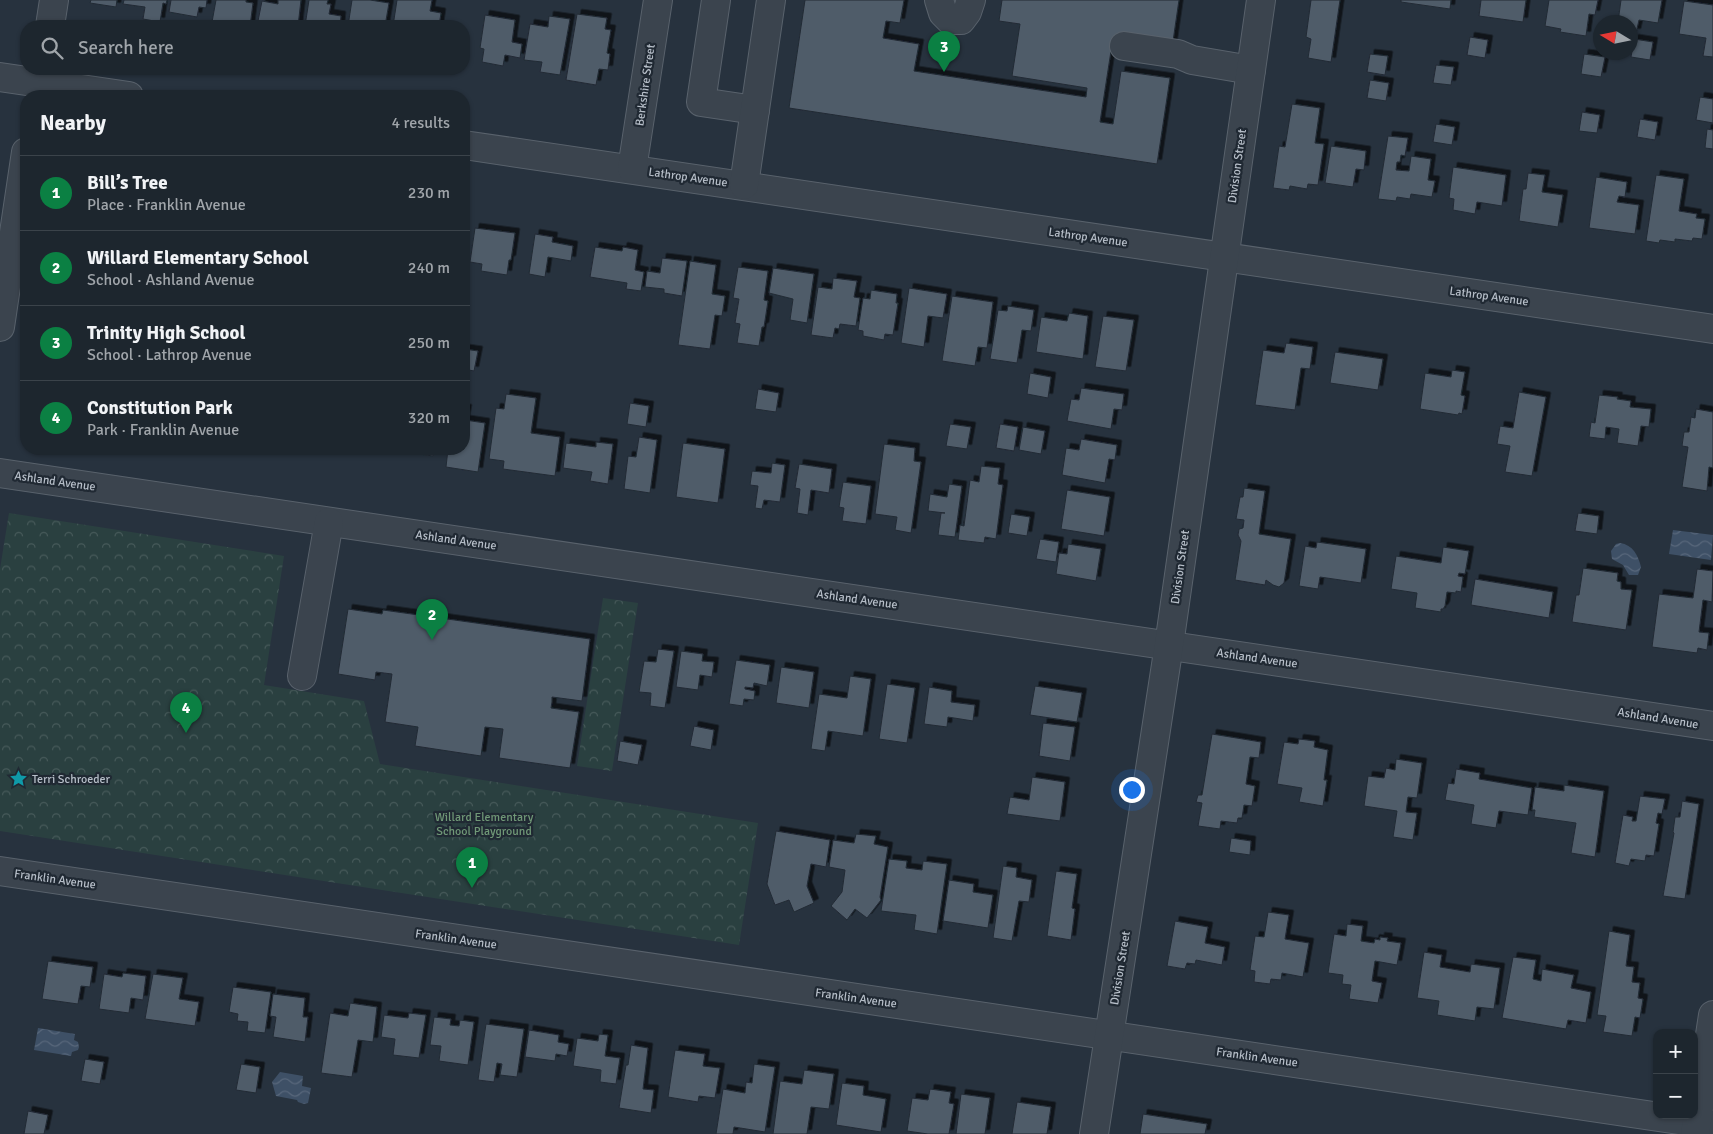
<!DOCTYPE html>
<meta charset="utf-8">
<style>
:root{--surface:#1d262e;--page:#2a323a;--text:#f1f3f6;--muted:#a0a5aa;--line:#3b434a;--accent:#0b8043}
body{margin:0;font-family:Signika,sans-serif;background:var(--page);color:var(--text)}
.controls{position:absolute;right:15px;bottom:15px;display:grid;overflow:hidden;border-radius:10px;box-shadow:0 1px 4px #0004}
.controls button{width:45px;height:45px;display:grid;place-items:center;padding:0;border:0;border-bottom:1px solid var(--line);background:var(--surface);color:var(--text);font:25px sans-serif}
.compass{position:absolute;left:1593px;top:15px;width:45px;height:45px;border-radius:50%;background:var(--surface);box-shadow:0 1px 4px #0004;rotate:280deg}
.you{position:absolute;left:1131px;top:789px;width:18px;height:18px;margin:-12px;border:4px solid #fff;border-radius:50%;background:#1a73e8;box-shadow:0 0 0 8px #1a73e833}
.badge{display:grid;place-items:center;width:32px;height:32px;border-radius:50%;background:var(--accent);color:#fff;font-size:16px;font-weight:700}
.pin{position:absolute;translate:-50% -41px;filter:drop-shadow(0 1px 2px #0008)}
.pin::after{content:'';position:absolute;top:26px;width:18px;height:15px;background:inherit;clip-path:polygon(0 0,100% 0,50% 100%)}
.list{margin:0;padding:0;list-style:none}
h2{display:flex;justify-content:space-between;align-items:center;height:65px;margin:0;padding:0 20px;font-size:21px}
h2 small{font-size:16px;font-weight:400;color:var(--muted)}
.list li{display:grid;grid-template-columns:32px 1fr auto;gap:15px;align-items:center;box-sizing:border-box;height:75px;padding:0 20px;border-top:1px solid var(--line)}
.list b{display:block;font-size:19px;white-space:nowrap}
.list p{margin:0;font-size:16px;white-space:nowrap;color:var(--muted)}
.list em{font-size:16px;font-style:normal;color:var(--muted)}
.icon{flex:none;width:28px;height:28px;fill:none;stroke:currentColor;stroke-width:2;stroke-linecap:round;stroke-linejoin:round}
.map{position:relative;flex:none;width:1713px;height:1134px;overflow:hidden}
.search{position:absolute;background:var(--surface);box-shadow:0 1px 4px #0004;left:20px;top:20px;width:450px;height:55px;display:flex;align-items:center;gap:12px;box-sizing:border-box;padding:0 18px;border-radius:20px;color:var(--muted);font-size:19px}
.panel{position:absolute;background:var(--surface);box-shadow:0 1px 4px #0004;left:20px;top:90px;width:450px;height:365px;border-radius:20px}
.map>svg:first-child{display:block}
.park{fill:url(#park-crowns)}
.water{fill:url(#water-waves)}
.building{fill:#505b69;stroke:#222b35;filter:url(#shadow)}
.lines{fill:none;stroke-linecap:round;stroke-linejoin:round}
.minor-casing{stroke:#59626c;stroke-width:30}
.minor{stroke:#3b444e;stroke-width:28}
.labels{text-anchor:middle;stroke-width:4.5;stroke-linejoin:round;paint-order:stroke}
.street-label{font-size:12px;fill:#b7bfc9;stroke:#202933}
.poi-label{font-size:12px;fill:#b7bfc9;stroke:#202933;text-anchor:start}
.park-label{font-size:12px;fill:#709877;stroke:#202933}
</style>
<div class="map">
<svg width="1713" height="1134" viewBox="0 0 1713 1134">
<defs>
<pattern id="park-crowns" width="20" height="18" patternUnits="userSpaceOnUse" patternTransform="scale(1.25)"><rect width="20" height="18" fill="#2a4040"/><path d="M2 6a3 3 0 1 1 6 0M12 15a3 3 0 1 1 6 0" fill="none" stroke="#475a5a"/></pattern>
<pattern id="water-waves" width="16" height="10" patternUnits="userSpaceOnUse" patternTransform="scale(1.25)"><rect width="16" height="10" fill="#3e5066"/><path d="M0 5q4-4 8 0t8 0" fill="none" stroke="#58677b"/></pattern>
<filter id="shadow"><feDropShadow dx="4.5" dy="-4.5" stdDeviation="0" flood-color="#0009"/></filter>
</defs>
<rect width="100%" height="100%" fill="#27323e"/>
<!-- park -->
<g class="park">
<path d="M9,513L284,556L264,685L364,701L380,764L758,823L739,945L0,831V569Z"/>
<path d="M603,598L638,603L612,771L577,766Z"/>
</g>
<!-- water -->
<g class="water">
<path d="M1673,530L1713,535L1711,560L1669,554Z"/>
<path d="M1620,543C1633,545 1638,555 1641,567L1638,575H1629L1623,565L1612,559L1611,551L1616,544Z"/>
<path d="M38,1028L75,1034L74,1040L78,1042L79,1047L78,1050L72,1052L71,1056L34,1050Z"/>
<path d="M280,1072L303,1076L302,1086L311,1088L308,1103L304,1104L298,1102L297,1100L276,1096L272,1082Z"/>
</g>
<!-- building -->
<g class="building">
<path d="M91,0H117L116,7L90,3Z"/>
<path d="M124,0H167L166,4L163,3L160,22L143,19L145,7L123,4Z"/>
<path d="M171,0H207L206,8L199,7L197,17L169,12Z"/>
<path d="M216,0H246V2L253,3L250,26L212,22Z"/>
<path d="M278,0H301L298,26H257L262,1L278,4Z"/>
<path d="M328,0L327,4H331L329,14L341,16L340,26H305L309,0Z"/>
<path d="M352,0H370L389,3L385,26H348Z"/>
<path d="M397,0H432L430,11L441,13L439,26H393Z"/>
<path d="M805,0H904L900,23L886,21L883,38L919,44L914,71L1086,97L1087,88L1012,76L1020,24L999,21L1002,0H1179L1172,48L1113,38L1100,122L1113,124L1121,71L1170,78L1157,164L789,108Z"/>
<path d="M1311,0H1340L1331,62L1308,58L1311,39L1306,37Z"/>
<path d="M1401,0H1451L1450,9L1401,2Z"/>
<path d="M1481,0H1526L1523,22L1479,16Z"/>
<path d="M1549,0H1598L1595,15L1589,14L1586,36L1560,32L1561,29L1545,26Z"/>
<path d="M1621,0H1662L1658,23L1639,20L1636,33L1630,32V22H1618Z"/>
<path d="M1684,1L1713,5V57L1703,56L1706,38L1679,34Z"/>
<path d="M577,14L607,18L605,29L611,30L607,53L610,54L608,70L599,69L596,85L566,80Z"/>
<path d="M485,15L515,20L512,42L522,44L520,58L505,55L503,66L482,62L484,49L480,48Z"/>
<path d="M549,16L570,19L560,75L540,72L542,62L524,60L530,24L548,27Z"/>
<path d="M1470,37L1488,40L1485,58L1467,55Z"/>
<path d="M1634,39L1653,42L1650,60L1631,57Z"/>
<path d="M1370,54L1388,56L1385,75L1367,72Z"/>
<path d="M1584,54L1605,57L1601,77L1581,74Z"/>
<path d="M1436,65L1454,67L1451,85L1433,83Z"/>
<path d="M1370,80L1389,83L1386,101L1367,98Z"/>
<path d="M1700,97L1713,99V123L1696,120Z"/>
<path d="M1292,104L1320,108L1315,143L1324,144L1318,185L1308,184L1307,189L1290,186L1289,190L1273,188L1279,146L1285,147Z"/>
<path d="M1582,112L1600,115L1597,133L1579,131Z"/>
<path d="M1640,119L1658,122L1655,140L1637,137Z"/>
<path d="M1436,124L1455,127L1452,145L1433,142Z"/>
<path d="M1707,129L1713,130V149L1705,148Z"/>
<path d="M1388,136L1408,138L1405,156L1401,155L1400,162H1397L1396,170L1409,171L1411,156L1431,159L1428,180L1435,181L1432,197L1411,194L1410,199L1397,197L1396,201L1378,199Z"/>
<path d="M1331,146L1366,151L1364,170L1356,169L1353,187L1325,183Z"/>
<path d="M1453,167L1506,175L1502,206L1477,202L1475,214L1453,210L1454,199L1449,198Z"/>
<path d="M1528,173L1545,175L1542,192L1563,195L1558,227L1519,221L1523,189H1526Z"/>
<path d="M1656,175L1684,179L1679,211L1697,214L1696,218L1705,219L1702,239L1693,238L1692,241L1675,239V242L1660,240L1659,243L1646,241Z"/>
<path d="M1596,177L1627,182L1625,197L1619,196L1617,202L1639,205L1635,234L1589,228Z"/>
<path d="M475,228L515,233L511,260H509L507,275L481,271L482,264L470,262Z"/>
<path d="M535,234L553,237L552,242L573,246L571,261L548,257L545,277L529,274Z"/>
<path d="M595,247L622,251L623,247L638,250L635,270L644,272L641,291L626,289L627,283L590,277Z"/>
<path d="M662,258L687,261L682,296L664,293V289L645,287L647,271L660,273Z"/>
<path d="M690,261L716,265L712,294L725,296L722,316L715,315L710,349L678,345Z"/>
<path d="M738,267L768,271L764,300L768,301L764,327H762L759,346L737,343L740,324L735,323L739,299L733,298Z"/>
<path d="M773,268L814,274L807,323L790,320L793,299L769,293Z"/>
<path d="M833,278L857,281L854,297L860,298L856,326L840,324L839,329L835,328L833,338L811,335L818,287L832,289Z"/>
<path d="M909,288L947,294L943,318L928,316L924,347L901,343Z"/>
<path d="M871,290L897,294L896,303H898L893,335L885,334L884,340L863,336V331L858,330L863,298L870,299Z"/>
<path d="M952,296L993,302L987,348L978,347L975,366L942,361Z"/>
<path d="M1008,306L1034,310L1031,331L1022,330L1017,363L990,359L998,310L1007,311Z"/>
<path d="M1069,313L1088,316L1083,359L1036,352L1041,317L1067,321Z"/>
<path d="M1103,316L1134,320L1126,371L1095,367Z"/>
<path d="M1286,343L1313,347L1310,369L1301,368L1295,410L1255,405L1263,350L1284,353Z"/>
<path d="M464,349L478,351L474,371L464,369Z"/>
<path d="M1335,352L1383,359L1378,390L1330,383Z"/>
<path d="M1452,370L1465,372L1461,395L1465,396L1462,414L1459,413L1458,415L1420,409L1425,373L1451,377Z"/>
<path d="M1030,373L1051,377L1048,398L1027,394Z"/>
<path d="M1081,388L1124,394L1122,410L1114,409L1111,429L1067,421L1071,399L1079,400Z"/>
<path d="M758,389L779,393L776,412L755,409Z"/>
<path d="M1519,392L1546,397L1532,476L1505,472L1510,446L1497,444L1500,426L1513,428Z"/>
<path d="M506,394L536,398L531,433L560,437L555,476L503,469L504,461L489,459L496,408L504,409Z"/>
<path d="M1599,395L1618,397L1617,399L1631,401L1630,407L1651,409L1649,427L1641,426L1638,446L1617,443L1619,429L1606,427L1605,439L1589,437L1591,422L1595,423Z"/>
<path d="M630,403L649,406L646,427L627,424Z"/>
<path d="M464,409H467L465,420L485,423L478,472L446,467L448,449H464Z"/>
<path d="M1696,409L1713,412V468L1709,467L1707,491L1682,487L1688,447L1682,446L1684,432H1689L1691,417L1695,418Z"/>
<path d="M950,424L971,427L967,449L946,446Z"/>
<path d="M1000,424L1018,427L1014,451L996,448Z"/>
<path d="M1023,427L1045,431L1041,454L1019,450Z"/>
<path d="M639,437L657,440L650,493L624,489L628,456L636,457Z"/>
<path d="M1081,439L1117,445L1115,460L1109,459L1105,483L1062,475L1066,448L1079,450Z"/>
<path d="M596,442L613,444L608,484L590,481L592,472L563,468L566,443L596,447Z"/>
<path d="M683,443L725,449L718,503L676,497Z"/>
<path d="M884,444L915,448L914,461L921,462L911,533L895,530L897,517L875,514Z"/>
<path d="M405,449H434L433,456L405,452Z"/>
<path d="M772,463L785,465L780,502L764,500L762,509L755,508L758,486L750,485L752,471L771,473Z"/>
<path d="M799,464L832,469L829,493L811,490L808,515L797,513L800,489L795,488Z"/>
<path d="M981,466L1000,468L998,484L1003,485L996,539L985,537L984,543L958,540L960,525L964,526L970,480L979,482Z"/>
<path d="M843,482L871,486L866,524L842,521L844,508L839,507Z"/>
<path d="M949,484L962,486L955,537L938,535L941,513H945L928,511L930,494L947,497Z"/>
<path d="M1244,488L1265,491L1259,534L1291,539L1284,583L1279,587L1273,585L1266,580L1265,585L1235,580L1241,541L1238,535L1239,529L1243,528L1244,520L1236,519L1240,497H1243Z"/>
<path d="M1067,490L1110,497L1104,536L1061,529Z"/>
<path d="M1578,513L1599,516L1597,534L1575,531Z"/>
<path d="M1011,514L1030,517L1027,536L1008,533Z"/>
<path d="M1040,539L1059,542L1056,562L1036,559Z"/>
<path d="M1317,542L1366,549L1361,583L1320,577L1318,589L1299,586L1305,546L1316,548Z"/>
<path d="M1068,544L1101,549L1096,581L1056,574L1059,553L1067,554Z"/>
<path d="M1443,547L1469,551L1465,574L1459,573L1458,576L1463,577L1461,592L1456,591V593L1447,592L1445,606L1443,609H1441V612L1415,608L1417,593L1391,589L1396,556L1441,563Z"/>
<path d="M1583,568L1618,573L1617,581L1621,582V589L1632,590L1626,630L1572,622L1576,595H1579Z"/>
<path d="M1697,569L1713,571L1712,602L1703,600L1699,632L1709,633L1707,650L1698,648L1697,653L1652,647L1659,594L1693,598Z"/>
<path d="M1475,579L1553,592L1549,618L1471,605Z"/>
<path d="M348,609L382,614L383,610L590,639L582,701L552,697V702L551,708L579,712L570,768L499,758L503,729L485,727L481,756L415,746L418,727L385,722L392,674L376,672L375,680L338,674Z"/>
<path d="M658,649L674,651L665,708L650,706L651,693L639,692L644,661L656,662Z"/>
<path d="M681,651L703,654L702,661L714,662L712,677L700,675L698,690L676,687Z"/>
<path d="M736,660L770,665L767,686L754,683L753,688L745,687V689L755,691L754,700L744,699L743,706L729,704Z"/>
<path d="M781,667L814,672L809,708L776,703Z"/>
<path d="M850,676L871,679L863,736L828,731L825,751L811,749L819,694L847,698Z"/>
<path d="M887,684L915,688L907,743L879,739Z"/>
<path d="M1035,686L1082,693L1077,722L1030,715Z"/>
<path d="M929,687L952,691L951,702L975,705L973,721L948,717L947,727L924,724Z"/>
<path d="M1043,723L1075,727L1070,761L1039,756Z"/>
<path d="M694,726L714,730L711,750L690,746Z"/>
<path d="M1212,734L1261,742L1259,758L1250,757L1246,784L1255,786L1252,806L1244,805L1242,818H1238L1237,823L1221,821L1220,829L1198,826L1202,803L1196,802L1198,795H1202Z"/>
<path d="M1299,739L1315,741L1314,747L1328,750L1324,780H1327L1323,806L1299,802L1302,788L1277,784L1284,742L1298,744Z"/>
<path d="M620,741L642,745L638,765L617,761Z"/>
<path d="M1396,759L1422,763L1417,798L1408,797L1406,812L1417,813L1413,840L1393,837L1397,811L1364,806L1368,776L1384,778L1386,768L1395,770Z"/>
<path d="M1456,769L1480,773L1479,779L1532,788L1528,815L1499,811L1496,828L1471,824L1474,805L1445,800L1448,783L1454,784Z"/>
<path d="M1032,777L1065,782L1060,821L1007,814L1010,797L1029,800Z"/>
<path d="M1564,785L1604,791L1595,857L1571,853L1576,823L1534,817L1535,810H1532L1535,787L1564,791Z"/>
<path d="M1640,796L1665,799L1662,814L1658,813L1656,823L1659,824L1654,856L1646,855L1645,861L1631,859L1629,866L1615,863L1623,815L1633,817L1632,821H1636Z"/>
<path d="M1682,801L1699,804L1685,899L1663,896L1674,833L1673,832L1675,817H1680Z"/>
<path d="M776,831L830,840L826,867L811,864L807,886L814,903L794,912L789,900L775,905L767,884Z"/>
<path d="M856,834L876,836L874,844L888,847L880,897L881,900L867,918L855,909L847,920L831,906L842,892L845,870L829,867L833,840L854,843Z"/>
<path d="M1231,838L1251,841L1250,855L1229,852Z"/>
<path d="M889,859L907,861L906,868L922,870L923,861L947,864L937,934L914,930L916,915L881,911Z"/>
<path d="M1003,866L1017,868L1016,877L1032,880L1029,902L1019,901L1012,941L993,938Z"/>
<path d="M1056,871L1077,874L1072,908L1075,909L1071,940L1047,936Z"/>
<path d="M949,880L974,884L973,892L993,895L988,928L943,921Z"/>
<path d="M1268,912L1289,915L1285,939L1309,943L1303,977L1282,973L1281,980L1271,979L1270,984L1254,982L1255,971L1250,970L1255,936L1264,937Z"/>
<path d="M1175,921L1208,927L1205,943L1225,947L1222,965L1196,960L1195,964L1187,963L1185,969L1167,966Z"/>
<path d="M1347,924L1363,926L1361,941L1374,943L1375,939L1380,940V937L1388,938L1387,941L1401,943L1397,965L1375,961L1372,981L1382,983L1378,1003L1349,999L1351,985L1342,984L1343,975L1328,973L1334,934L1346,936Z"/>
<path d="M1609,931L1630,935L1626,966L1634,967L1632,982L1640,983L1638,998L1643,999L1640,1018L1635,1017L1632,1036L1603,1032L1606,1016L1597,1015Z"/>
<path d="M1424,952L1442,955L1440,967L1470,972L1471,964L1500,968L1494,1009L1477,1007L1475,1021L1437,1015L1439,1001L1417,998Z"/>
<path d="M1513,957L1536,960L1533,979L1541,981L1542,969L1574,975L1571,988L1591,992L1586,1023L1568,1020L1566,1029L1502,1018Z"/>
<path d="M48,961L93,967L90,987L81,986L78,1004L42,999Z"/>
<path d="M123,973L146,976L143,1000L131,998L129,1013L99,1009L104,974L122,977Z"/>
<path d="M153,974L183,978L179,999L199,1002L195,1026L145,1019Z"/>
<path d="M233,987L271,992L265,1033L247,1031L248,1022L237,1021L238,1014L229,1012Z"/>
<path d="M273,994L305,998L303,1017H308L305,1042L273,1037L276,1017L270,1016Z"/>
<path d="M350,1003L377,1007L373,1042L358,1040L352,1077L321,1073L330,1013L348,1016Z"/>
<path d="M409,1013L426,1015L419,1058L393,1055L395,1039L381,1037L384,1015L408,1018Z"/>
<path d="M434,1017L451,1019L450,1025L459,1026L460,1020L474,1022L468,1065L439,1061L441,1046L430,1045Z"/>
<path d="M486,1024L524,1029L517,1077L500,1075L502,1064L497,1063L494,1082L478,1080Z"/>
<path d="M529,1030L559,1035L558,1042L569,1044L567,1056L556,1054L555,1061L525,1057Z"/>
<path d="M599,1034L608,1035L605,1056L620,1058L616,1084L600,1082L601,1070L573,1066L577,1038L598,1041Z"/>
<path d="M631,1045L648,1048L643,1089L654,1090L651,1113L619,1108L626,1065H628Z"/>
<path d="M675,1050L705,1054L703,1066L720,1068L715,1098L699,1096L698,1102L668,1097Z"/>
<path d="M85,1059L104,1062L100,1084L81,1081Z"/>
<path d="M241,1064L260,1067L256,1093L236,1090Z"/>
<path d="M754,1064L775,1067L765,1132L734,1127L733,1134H716L723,1089L745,1093L746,1082L752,1083Z"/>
<path d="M804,1070L834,1074L829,1109L811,1107L807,1134H773L780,1081L802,1084Z"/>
<path d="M842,1083L864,1086L863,1095L886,1099L881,1132L836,1125Z"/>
<path d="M930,1089L951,1092L949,1103L954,1104L949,1134H928L907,1131L912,1098L928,1100Z"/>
<path d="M961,1094L990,1098L985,1134H956Z"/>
<path d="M1017,1102L1051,1107L1047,1134H1012Z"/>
<path d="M28,1111L48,1115L44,1134H24Z"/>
<path d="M1143,1114L1207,1124L1205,1134H1140Z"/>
</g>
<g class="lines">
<defs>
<g id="minor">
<path d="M716,0L701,102L755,110"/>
<path d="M939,0L943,13L950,20H961L967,12L971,0"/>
<path d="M50,26L54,0"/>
<path d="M1124,46L1178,54L1192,60L1251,70"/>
<path d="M0,77L129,96"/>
<path d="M464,145L1713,329"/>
<path d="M632,169L658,0"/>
<path d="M744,185L771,0"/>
<path d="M0,327L26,152"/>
<path d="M0,473L1713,726"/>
<path d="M302,676L329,522"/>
<path d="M0,871L1713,1125"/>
<path d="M1094,1134L1169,645L1261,0"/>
<path d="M1695,1134L1713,1015"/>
</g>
</defs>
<!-- minor casing -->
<use href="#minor" class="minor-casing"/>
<!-- minor -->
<use href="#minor" class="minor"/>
</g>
<!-- icons -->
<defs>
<symbol id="sight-bare" viewBox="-9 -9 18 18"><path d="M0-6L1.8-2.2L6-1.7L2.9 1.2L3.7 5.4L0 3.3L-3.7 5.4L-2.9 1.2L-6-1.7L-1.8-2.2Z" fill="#0f9aa8" stroke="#202933" stroke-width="2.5" paint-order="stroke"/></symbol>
</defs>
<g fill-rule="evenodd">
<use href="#sight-bare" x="6" y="766" width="25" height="25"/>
</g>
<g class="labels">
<!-- street labels -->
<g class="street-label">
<text transform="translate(645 85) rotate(-82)" y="4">Berkshire Street</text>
<text transform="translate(1237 166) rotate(-82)" y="4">Division Street</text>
<text transform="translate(688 177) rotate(8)" y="4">Lathrop Avenue</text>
<text transform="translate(1088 237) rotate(8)" y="4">Lathrop Avenue</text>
<text transform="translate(1489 296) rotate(8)" y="4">Lathrop Avenue</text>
<text transform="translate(55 481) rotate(8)" y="4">Ashland Avenue</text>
<text transform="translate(456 540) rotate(8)" y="4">Ashland Avenue</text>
<text transform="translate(1180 567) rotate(-82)" y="4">Division Street</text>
<text transform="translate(857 599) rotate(8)" y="4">Ashland Avenue</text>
<text transform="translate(1257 658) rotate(8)" y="4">Ashland Avenue</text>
<text transform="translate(1658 718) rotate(9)" y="4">Ashland Avenue</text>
<text transform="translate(55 879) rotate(8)" y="4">Franklin Avenue</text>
<text transform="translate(456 939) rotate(8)" y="4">Franklin Avenue</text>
<text transform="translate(1120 968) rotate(-81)" y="4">Division Street</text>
<text transform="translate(856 998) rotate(8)" y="4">Franklin Avenue</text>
<text transform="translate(1257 1057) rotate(8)" y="4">Franklin Avenue</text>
</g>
<!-- poi labels -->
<g class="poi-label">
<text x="32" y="783">Terri Schroeder</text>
</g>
<!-- park labels -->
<g class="park-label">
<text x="484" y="821">Willard Elementary<tspan x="484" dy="14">School Playground</tspan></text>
</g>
</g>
</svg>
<div class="controls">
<button>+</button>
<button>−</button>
</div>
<svg class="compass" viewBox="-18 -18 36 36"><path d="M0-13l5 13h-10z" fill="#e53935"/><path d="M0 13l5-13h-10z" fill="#a0a5aa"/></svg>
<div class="you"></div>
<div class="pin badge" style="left:472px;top:888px">1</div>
<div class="pin badge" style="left:432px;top:640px">2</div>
<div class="pin badge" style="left:944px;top:72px">3</div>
<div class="pin badge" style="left:186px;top:733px">4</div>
<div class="search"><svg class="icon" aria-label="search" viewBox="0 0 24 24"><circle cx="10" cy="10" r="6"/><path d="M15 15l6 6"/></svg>Search here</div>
<section class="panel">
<h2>Nearby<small>4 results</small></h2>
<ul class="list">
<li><span class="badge">1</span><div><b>Bill’s Tree</b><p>Place · Franklin Avenue</p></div><em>230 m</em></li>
<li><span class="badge">2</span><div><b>Willard Elementary School</b><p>School · Ashland Avenue</p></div><em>240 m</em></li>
<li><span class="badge">3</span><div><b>Trinity High School</b><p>School · Lathrop Avenue</p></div><em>250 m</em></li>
<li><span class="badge">4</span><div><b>Constitution Park</b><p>Park · Franklin Avenue</p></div><em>320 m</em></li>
</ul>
</section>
</div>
